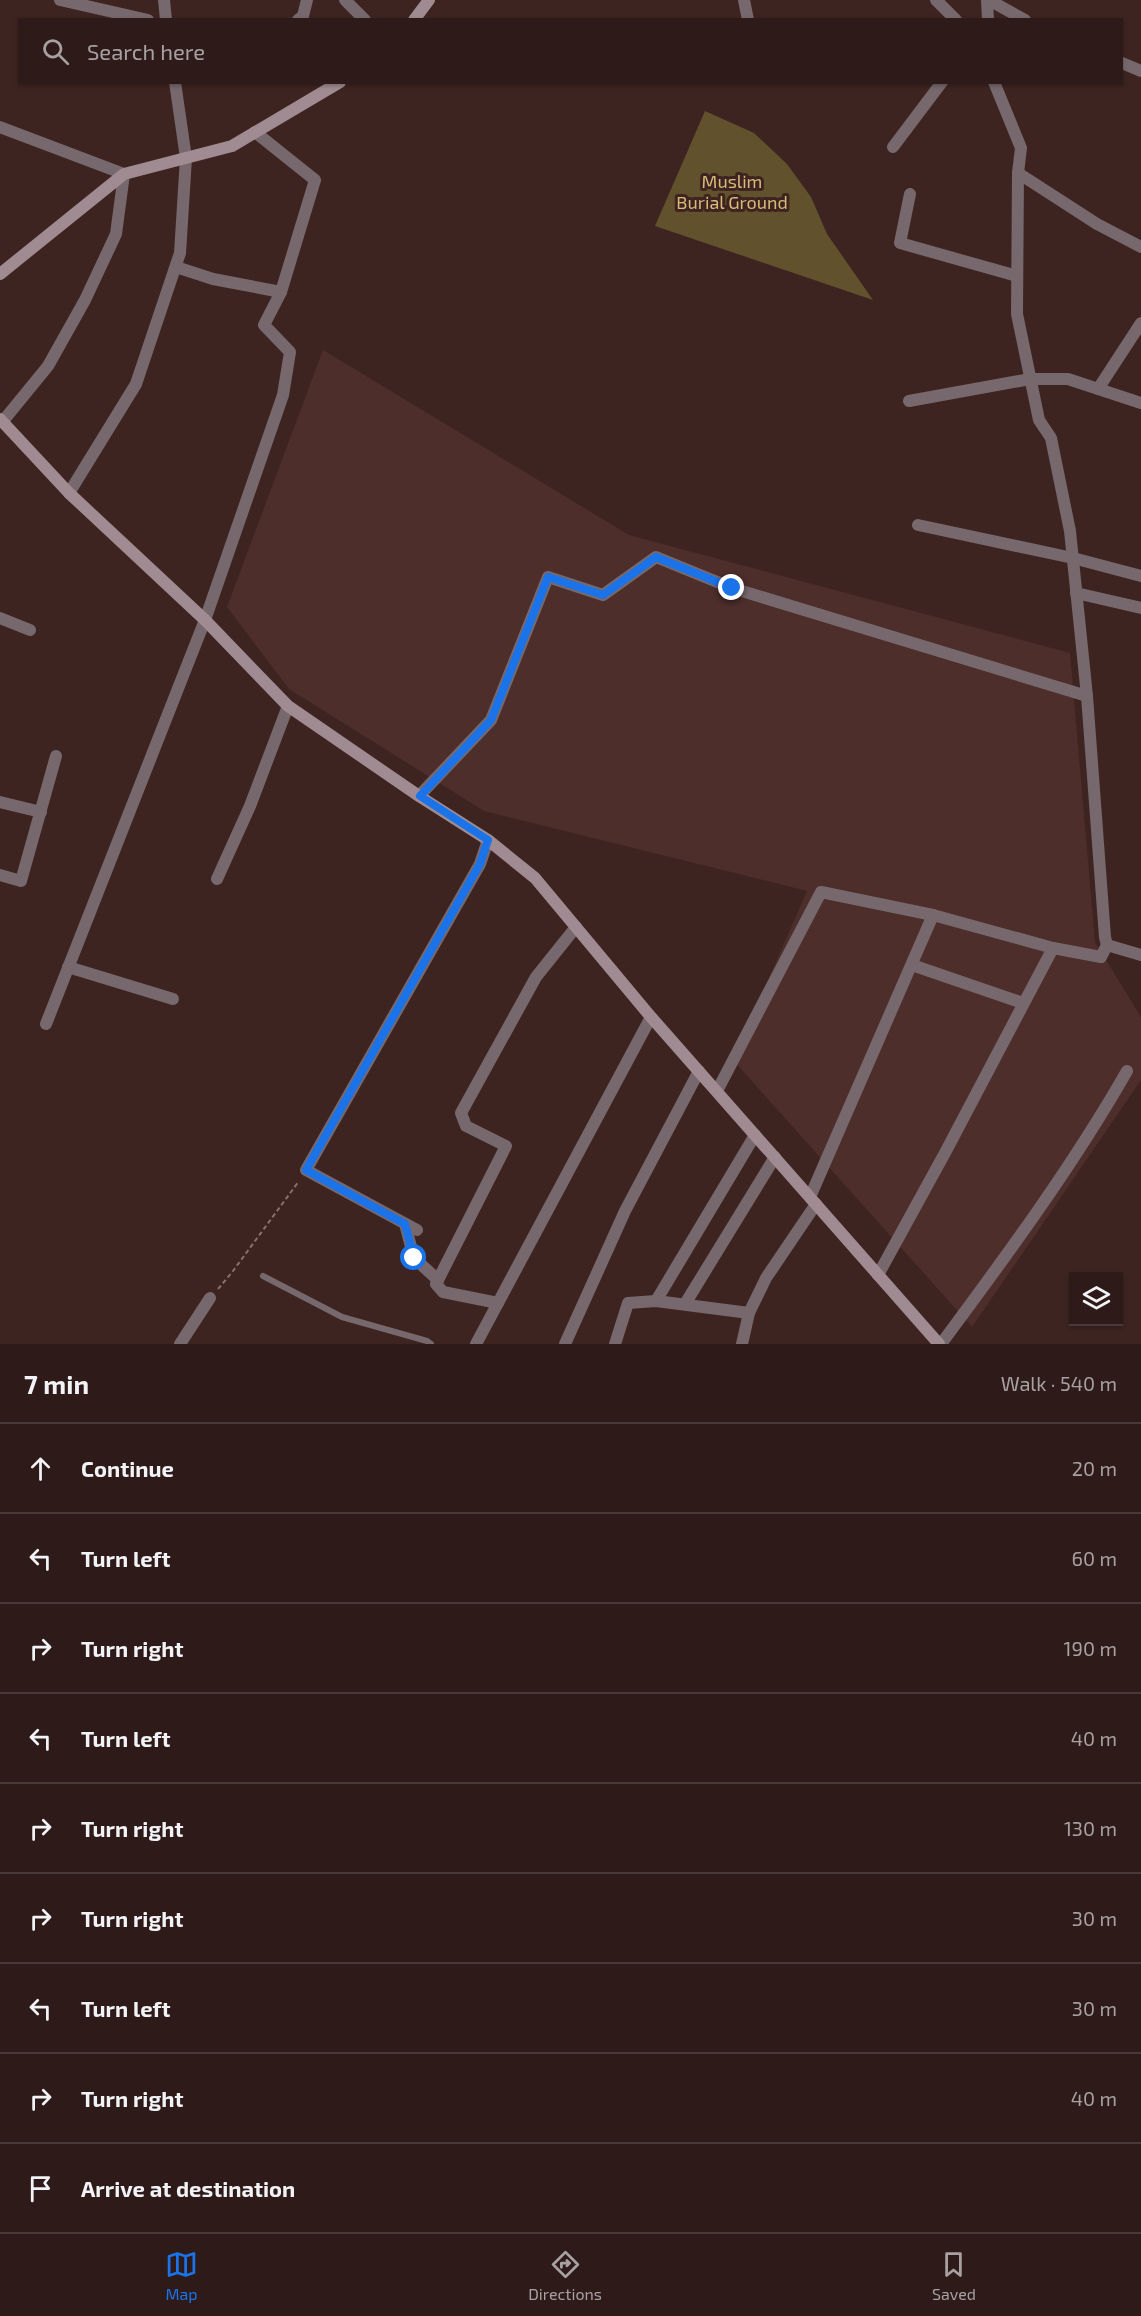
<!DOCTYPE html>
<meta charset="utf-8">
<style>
:root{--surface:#2e1b19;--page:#3a2826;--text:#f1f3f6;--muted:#a7a1a2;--line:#493938;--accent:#1a73e8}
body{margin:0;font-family:"Exo 2",sans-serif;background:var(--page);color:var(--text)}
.controls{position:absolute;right:18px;bottom:18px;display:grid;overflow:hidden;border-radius:0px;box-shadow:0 2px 4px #0004}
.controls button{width:54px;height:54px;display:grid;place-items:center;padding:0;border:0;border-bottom:2px solid var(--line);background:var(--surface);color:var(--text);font:30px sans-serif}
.stop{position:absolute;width:18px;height:18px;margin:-14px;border:4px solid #1a73e8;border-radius:50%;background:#fff}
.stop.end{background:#1a73e8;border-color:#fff;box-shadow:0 2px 6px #0008}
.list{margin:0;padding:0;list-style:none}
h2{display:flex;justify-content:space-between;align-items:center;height:78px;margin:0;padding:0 24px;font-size:26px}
h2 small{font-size:20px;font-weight:400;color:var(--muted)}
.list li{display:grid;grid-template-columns:39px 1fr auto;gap:18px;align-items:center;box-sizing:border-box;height:90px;padding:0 24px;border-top:2px solid var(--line)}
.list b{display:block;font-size:22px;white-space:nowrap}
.list em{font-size:20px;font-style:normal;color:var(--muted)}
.icon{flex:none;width:33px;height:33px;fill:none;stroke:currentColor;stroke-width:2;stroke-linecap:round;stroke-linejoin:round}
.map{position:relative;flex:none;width:1141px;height:1344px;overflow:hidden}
.search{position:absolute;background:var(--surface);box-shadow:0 2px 4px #0004;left:18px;right:18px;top:18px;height:66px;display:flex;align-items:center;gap:15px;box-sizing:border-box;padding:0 21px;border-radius:0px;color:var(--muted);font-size:22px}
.sheet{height:888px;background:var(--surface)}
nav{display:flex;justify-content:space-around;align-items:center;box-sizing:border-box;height:84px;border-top:2px solid var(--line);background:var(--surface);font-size:16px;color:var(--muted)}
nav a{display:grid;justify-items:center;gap:3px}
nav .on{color:var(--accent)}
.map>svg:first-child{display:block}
.built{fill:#4d2e2b}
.green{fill:#62512d}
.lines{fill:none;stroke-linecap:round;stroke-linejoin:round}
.path{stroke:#87716e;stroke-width:2;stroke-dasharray:4.5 3;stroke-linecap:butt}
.lane{stroke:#76686d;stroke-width:6}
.street{stroke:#76686d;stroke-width:12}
.secondary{stroke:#9f8b91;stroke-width:12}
.route{stroke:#1a73e8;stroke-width:8}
.labels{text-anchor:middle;stroke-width:6;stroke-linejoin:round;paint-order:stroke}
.park-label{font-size:18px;fill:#daba78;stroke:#3d2421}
</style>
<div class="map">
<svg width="1141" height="1344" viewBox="0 0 1141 1344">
<rect width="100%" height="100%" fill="#3d2421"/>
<!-- built -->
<path class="built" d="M323,350L629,535L1070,653L1095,942L1141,1017V1080L972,1327L733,1060L807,891L484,811L289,689L227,607Z"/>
<!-- green -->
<path class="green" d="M705,111L754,133L787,164L811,197L827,234L873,300L655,226Z"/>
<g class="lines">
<!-- path -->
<path class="path" d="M218,1289L233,1271L299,1181"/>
<!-- lane -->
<path class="lane" d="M263,1276L342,1317L427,1341L431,1344"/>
<!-- street -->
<g class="street">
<path d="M60,0L148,20"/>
<path d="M164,0L166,20"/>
<path d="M345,0L365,20"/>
<path d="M744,0L748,20"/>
<path d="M936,0L956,20"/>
<path d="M987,0L988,20"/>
<path d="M989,0L1025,20"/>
<path d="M298,20L303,16L307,0"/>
<path d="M1122,63L1141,71"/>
<path d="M994,82L1021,148L1018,173L1017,314L1039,420L1051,438L1070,531L1087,696L1105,937L1107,945L1141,955"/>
<path d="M0,127L124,174L116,234L85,300L48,366L3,421"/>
<path d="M893,147L942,82"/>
<path d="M1018,173L1097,224L1141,247"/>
<path d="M910,194L900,243L1017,276"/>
<path d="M176,267L213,279L281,292"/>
<path d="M1098,389L1141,323"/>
<path d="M909,401L1030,379H1068L1141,403"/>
<path d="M69,493L136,384L180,253L186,158L175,82"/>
<path d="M918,525L1073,558L1141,576"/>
<path d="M1076,593L1141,608"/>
<path d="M0,618L30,630"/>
<path d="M419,796L491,720L548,577L603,595L656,557L732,588L1087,696"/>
<path d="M0,802L41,812"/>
<path d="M0,875L21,881L56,756"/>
<path d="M217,879L250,806L288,706"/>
<path d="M1053,948L1101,957L1107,945"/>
<path d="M912,965L1023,1003"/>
<path d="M68,967L173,999"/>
<path d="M46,1024L205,620L283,395L290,352L264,325L281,292L315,180L255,132"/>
<path d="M717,1091L821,892L933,915"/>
<path d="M810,1197L933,915L1053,948L946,1151L878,1275"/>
<path d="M405,1224L414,1258L438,1280"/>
<path d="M417,1230L306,1170L480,864L488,840"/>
<path d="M656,1301L755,1135"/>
<path d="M498,1303L443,1292L436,1284L506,1146L466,1126L461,1113L536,977L576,927"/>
<path d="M685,1304L775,1157"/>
<path d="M180,1344L210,1298"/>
<path d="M476,1344L651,1017"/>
<path d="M565,1344L625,1211L699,1071"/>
<path d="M615,1344L628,1303L656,1301L749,1313"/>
<path d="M742,1344L749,1313L766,1278L816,1204"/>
<path d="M941,1344C1007,1255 1072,1167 1127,1071"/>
</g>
<!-- secondary -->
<g class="secondary">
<path d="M414,20L429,0"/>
<path d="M0,274L124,174L232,146L340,82"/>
<path d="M0,419L69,493L205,620L288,706L419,796L488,840L535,878L651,1017L939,1344"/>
</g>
</g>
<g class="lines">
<!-- route -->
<path class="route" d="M414,1258L405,1224L306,1170L480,864L488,840L420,796L491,720L548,577L603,595L656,557L732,588"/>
</g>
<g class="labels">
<!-- park labels -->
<g class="park-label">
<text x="732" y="188">Muslim<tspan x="732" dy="21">Burial Ground</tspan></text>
</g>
</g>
</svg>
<div class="controls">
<button><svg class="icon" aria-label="layers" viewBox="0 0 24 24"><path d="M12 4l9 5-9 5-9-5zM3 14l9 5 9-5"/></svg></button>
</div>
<div class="stop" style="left:414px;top:1258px"></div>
<div class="stop end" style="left:732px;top:588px"></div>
<div class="search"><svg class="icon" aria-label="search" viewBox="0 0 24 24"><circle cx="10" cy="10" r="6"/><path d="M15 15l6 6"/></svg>Search here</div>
</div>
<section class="sheet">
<h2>7 min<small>Walk · 540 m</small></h2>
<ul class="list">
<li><svg class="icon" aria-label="ahead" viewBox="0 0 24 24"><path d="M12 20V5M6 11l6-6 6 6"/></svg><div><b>Continue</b></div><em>20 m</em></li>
<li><svg class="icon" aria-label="left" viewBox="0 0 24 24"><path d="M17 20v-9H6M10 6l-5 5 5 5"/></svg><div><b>Turn left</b></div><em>60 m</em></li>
<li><svg class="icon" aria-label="right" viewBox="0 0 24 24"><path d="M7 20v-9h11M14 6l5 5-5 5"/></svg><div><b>Turn right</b></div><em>190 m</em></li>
<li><svg class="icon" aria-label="left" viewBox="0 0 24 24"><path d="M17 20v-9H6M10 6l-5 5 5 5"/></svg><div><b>Turn left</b></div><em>40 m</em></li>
<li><svg class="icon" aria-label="right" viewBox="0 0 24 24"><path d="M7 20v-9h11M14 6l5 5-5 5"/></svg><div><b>Turn right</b></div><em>130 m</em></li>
<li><svg class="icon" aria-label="right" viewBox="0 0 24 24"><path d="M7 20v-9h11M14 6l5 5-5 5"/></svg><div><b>Turn right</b></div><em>30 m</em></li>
<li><svg class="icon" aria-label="left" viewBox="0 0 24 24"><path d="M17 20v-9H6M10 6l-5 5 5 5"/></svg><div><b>Turn left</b></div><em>30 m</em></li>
<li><svg class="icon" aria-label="right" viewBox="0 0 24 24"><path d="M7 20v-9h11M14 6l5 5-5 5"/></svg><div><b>Turn right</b></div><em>40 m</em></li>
<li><svg class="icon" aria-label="arrive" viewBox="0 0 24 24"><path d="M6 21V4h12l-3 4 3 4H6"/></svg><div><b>Arrive at destination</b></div></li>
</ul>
</section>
<nav>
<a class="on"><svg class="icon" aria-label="map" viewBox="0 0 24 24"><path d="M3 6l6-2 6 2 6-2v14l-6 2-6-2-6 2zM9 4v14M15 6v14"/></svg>Map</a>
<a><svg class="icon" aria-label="directions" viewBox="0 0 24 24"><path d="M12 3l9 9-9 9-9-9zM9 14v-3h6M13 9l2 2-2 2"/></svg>Directions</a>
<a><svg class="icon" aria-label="saved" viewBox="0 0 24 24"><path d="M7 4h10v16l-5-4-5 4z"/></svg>Saved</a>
</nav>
